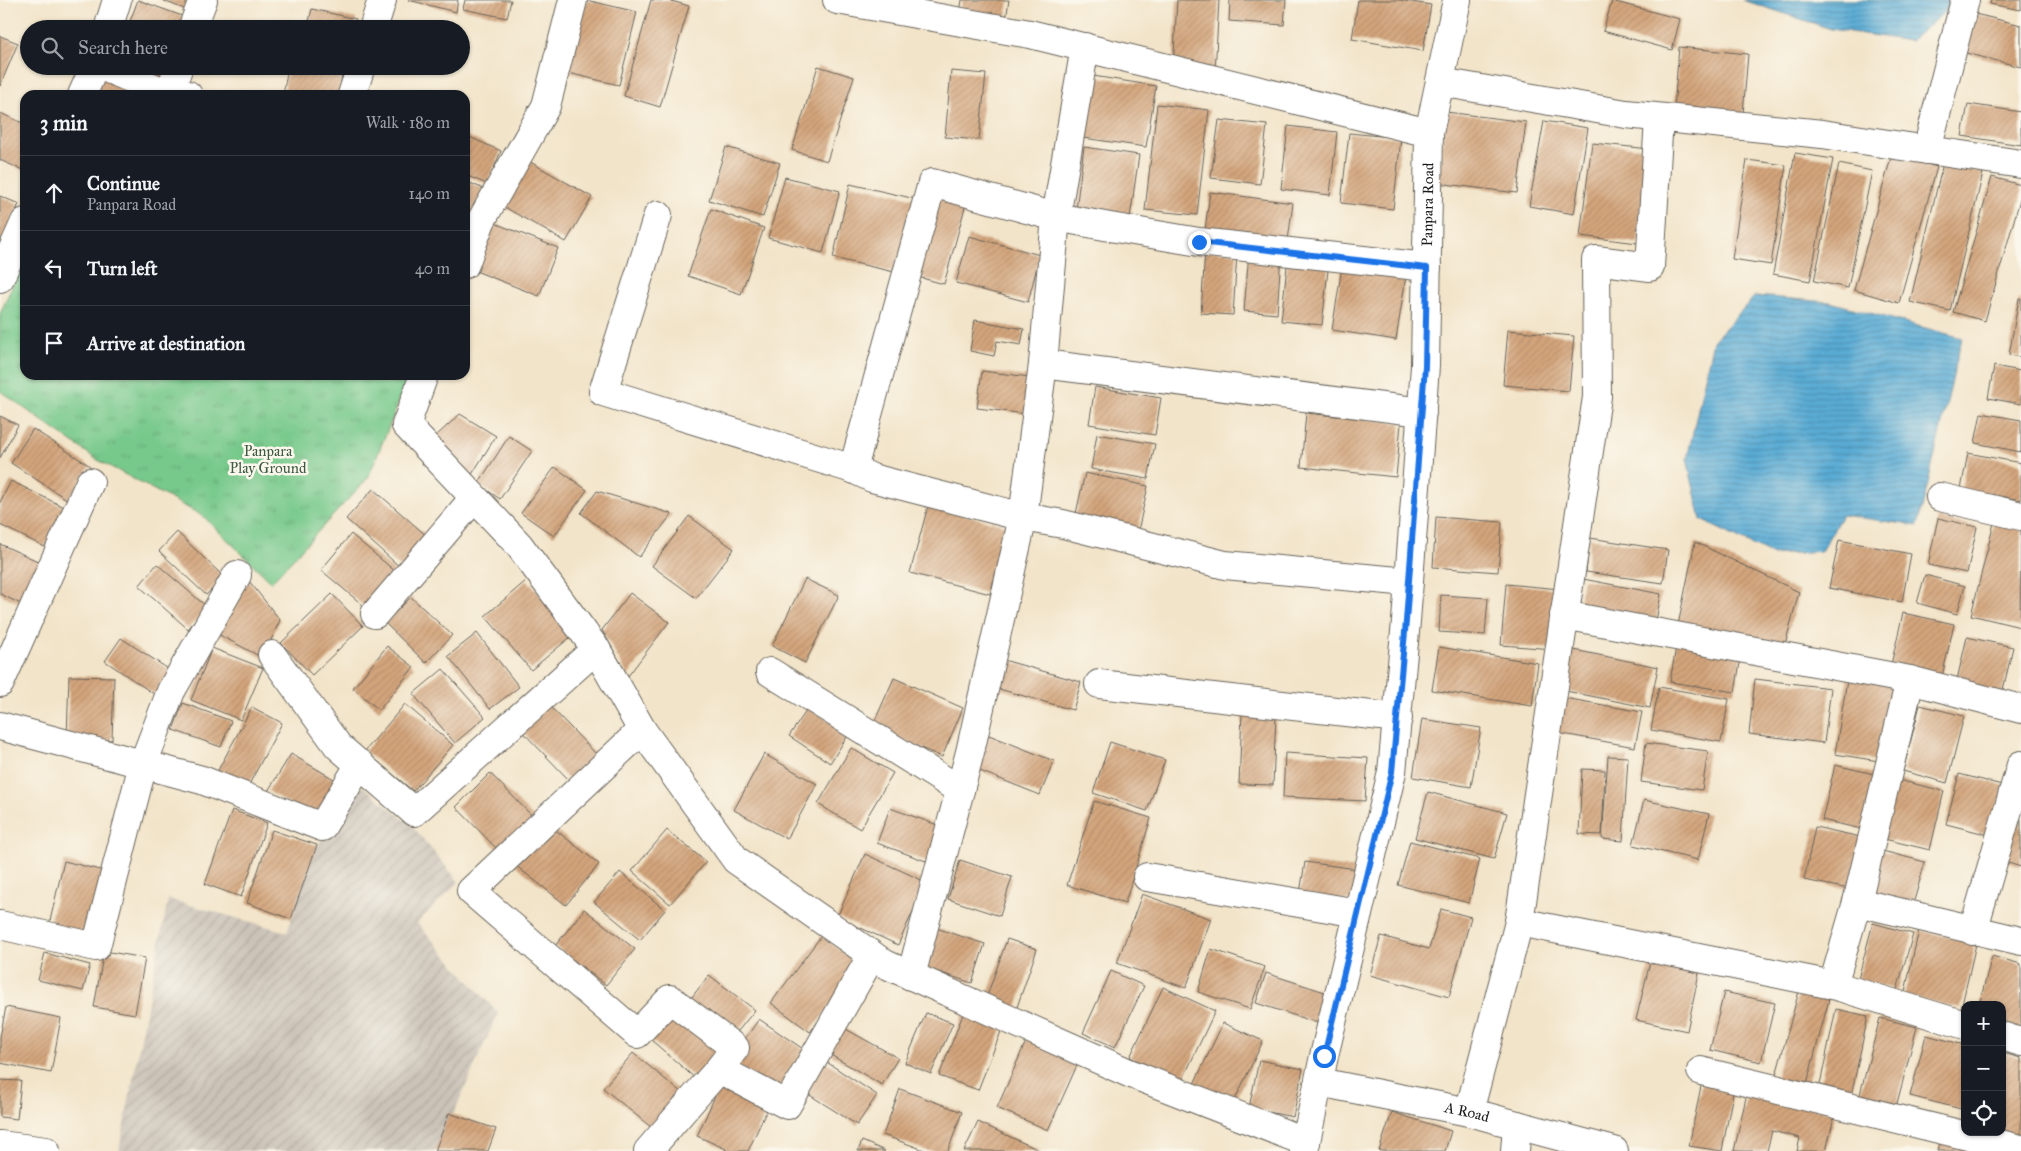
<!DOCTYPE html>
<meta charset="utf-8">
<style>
:root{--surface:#171b24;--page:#20242c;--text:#f1f3f6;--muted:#9ea1a6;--line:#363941}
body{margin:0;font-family:"IM FELL Great Primer",serif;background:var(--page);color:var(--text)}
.controls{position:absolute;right:15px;bottom:15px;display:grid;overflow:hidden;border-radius:10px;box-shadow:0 1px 4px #0004}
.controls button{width:45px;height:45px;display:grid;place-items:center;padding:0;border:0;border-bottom:1px solid var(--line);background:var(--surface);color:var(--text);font:25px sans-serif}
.stop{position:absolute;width:15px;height:15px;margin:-11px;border:4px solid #1a73e8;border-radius:50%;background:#fff}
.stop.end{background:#1a73e8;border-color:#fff;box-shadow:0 1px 5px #0008}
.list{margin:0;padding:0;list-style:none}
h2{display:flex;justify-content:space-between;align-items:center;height:65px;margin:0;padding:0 20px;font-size:21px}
h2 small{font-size:16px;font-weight:400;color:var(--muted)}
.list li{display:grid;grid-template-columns:32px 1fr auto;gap:15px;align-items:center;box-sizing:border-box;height:75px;padding:0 20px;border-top:1px solid var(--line)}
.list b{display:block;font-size:19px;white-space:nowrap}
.list p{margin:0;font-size:16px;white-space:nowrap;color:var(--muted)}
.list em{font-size:16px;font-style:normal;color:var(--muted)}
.icon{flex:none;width:28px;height:28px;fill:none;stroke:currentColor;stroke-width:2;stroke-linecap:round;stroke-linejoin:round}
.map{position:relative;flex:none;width:2021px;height:1151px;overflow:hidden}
.search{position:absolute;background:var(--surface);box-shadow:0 1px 4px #0004;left:20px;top:20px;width:450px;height:55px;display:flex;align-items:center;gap:12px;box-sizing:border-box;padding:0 18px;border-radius:28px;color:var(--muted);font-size:19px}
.panel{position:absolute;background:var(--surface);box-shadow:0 1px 4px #0004;left:20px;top:90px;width:450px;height:290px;border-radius:15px}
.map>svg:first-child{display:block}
.industrial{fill:url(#industrial-furrows)}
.park{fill:url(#park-tufts);stroke:#4a7254}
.water{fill:url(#water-rules);stroke:#3b6478}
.building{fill:url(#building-hatch)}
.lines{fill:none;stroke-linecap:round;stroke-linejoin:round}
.street-casing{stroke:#676259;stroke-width:30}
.street{stroke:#fff;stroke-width:28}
.route{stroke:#1a73e8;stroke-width:6}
.labels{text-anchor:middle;stroke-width:5;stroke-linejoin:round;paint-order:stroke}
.street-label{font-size:15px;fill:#1c1c1c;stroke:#fbf7ec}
.park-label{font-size:15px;fill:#3c5943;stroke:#fbf7ec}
</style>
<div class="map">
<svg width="2021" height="1151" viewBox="0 0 2021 1151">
<defs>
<pattern id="industrial-furrows" width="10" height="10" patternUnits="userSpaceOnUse" patternTransform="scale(1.25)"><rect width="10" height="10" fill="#cbc3b8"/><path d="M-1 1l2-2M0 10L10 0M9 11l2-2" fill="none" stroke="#aea79e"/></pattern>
<pattern id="park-tufts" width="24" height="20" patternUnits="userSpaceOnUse" patternTransform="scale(1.25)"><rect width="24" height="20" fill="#77c98b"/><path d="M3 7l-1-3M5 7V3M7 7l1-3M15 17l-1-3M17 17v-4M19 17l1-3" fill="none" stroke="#66ac77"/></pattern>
<pattern id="water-rules" width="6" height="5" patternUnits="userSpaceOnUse" patternTransform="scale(1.25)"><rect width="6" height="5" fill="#5aacd5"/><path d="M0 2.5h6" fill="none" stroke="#4a8bac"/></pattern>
<pattern id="building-hatch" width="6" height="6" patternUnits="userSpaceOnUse" patternTransform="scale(1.25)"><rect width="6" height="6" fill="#d3a57c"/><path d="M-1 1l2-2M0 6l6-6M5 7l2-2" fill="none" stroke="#b58d6b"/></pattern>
</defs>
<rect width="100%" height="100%" fill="#fbf7ec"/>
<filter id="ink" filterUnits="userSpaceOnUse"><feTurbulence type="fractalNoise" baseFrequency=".02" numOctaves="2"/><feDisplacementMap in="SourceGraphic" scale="10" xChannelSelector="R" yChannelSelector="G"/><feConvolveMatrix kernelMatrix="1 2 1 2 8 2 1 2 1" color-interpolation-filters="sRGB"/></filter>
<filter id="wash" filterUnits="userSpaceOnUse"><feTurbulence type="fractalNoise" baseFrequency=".0096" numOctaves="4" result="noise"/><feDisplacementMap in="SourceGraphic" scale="20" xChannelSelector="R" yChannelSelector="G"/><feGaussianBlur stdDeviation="1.12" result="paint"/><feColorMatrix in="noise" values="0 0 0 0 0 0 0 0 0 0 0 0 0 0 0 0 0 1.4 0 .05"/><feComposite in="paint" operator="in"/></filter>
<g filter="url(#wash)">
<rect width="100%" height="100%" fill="#f2e4c9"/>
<!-- industrial -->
<path class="industrial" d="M363,786L413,827L459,882L417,923L498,1013L437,1151H119L168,899L287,932L315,849Z"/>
<!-- park -->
<path class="park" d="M25,256V375H410L368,478L271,582L203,516L96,459L0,391V314Z"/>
<!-- water -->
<g class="water">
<path d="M1743,0H1949L1947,10L1910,41L1831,29Z"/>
<path d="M1755,296L1830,302L1962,338L1918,526L1842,515L1821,551L1773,555L1701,520L1687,459L1713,341Z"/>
</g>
<g id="blocks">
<!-- building -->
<g class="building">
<path d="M138,0L185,17L180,29H127Z"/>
<path d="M162,0H196L191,12Z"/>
<path d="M408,0H458L456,12Z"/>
<path d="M465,0H511L507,18L463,9Z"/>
<path d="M586,0L637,12L619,85L568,73Z"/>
<path d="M651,0H668L689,6L660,107L624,96Z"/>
<path d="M962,0H1009L1004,32L958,25Z"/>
<path d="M1177,0H1219L1215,72L1173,70Z"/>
<path d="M1230,0H1286L1284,25L1229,21Z"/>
<path d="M1358,0H1399L1431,5L1423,51L1352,39Z"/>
<path d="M1991,0H2021V10L1990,4Z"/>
<path d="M1612,1L1680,19L1672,50L1603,31Z"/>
<path d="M312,9L356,19L354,29H307Z"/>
<path d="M1971,13L2021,25V67L1962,52Z"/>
<path d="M0,36L18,43L0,86Z"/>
<path d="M1679,47L1748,54L1743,114L1674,108Z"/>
<path d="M123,66H166L161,81Z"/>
<path d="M818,66L854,77L827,161L792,150Z"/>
<path d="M288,67L342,75L339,95H283Z"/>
<path d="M951,71L986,74L979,140L945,137Z"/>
<path d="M1093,76L1156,86L1146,147L1083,138Z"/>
<path d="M103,77L152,95H96Z"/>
<path d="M1157,104L1209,110L1197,215L1145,210Z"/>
<path d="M1968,104L2021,112V145L1962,136Z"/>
<path d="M1446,112L1526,122L1517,193L1437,183Z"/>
<path d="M0,113L25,124V171L0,160Z"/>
<path d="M1219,120L1267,125L1260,184L1211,178Z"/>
<path d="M1544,121L1588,128L1574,214L1529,206Z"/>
<path d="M1288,126L1337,132L1330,195L1281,189Z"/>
<path d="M1349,133L1401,138L1393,209L1341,203Z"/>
<path d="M465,135L501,151L487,184L465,175Z"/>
<path d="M1592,143L1650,149L1638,243L1580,236Z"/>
<path d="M726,147L780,163L763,217L709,200Z"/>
<path d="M1084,147L1139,155L1130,218L1076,210Z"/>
<path d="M1795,153L1833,159L1810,281L1773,274Z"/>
<path d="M1892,154L1937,167L1899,303L1854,290Z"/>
<path d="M525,159L592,197L566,242L499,204Z"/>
<path d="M1747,160L1786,165L1771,265L1732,259Z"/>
<path d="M1943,163L1983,173L1950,311L1910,302Z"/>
<path d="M1839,164L1872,171L1848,288L1814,281Z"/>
<path d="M785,177L840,191L823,253L768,238Z"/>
<path d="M1992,177L2021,185V196L1985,321L1953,312Z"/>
<path d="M465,181L484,189L465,225Z"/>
<path d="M850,184L920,200L903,274L833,258Z"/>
<path d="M938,192L967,200L944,284L914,276Z"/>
<path d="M1210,192L1293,203L1287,248L1204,237Z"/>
<path d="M0,196L19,204L2,243L0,242Z"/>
<path d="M711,209L764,228L741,294L688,276Z"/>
<path d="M492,222L558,248L539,296L473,270Z"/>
<path d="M969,236L1040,255L1028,302L956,283Z"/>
<path d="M1205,251L1237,253L1233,315L1201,313Z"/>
<path d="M1249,252L1281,254L1277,314L1244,311Z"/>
<path d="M1288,257L1329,261L1322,325L1281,321Z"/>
<path d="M1342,267L1406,276L1396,340L1332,330Z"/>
<path d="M2019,298H2021V357L2009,355Z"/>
<path d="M975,320L1024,329L1021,345L997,341L994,356L970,351Z"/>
<path d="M1508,330L1574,336L1569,391L1503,385Z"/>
<path d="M1994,366L2021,371V404L1988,398Z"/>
<path d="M982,371L1030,377L1026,414L977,408Z"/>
<path d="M1095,387L1161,398L1155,435L1089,424Z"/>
<path d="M1306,413L1401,423L1396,477L1301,467Z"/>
<path d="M1981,413L2021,420V452L1975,443Z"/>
<path d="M460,414L496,436L469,479L436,436Z"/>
<path d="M0,416L18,425L0,458Z"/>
<path d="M33,429L90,466L68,500L11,463Z"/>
<path d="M1097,434L1155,444L1148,479L1091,469Z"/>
<path d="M509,436L532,451L500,499L478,484Z"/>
<path d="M1968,453L2021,463V500L1961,489Z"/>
<path d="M555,467L587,490L554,536L521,513Z"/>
<path d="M1085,473L1148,486L1138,531L1075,518Z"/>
<path d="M11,481L64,507L45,547L0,525V502Z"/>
<path d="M373,489L428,537L401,568L346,519Z"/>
<path d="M597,491L672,514L639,557L581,513Z"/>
<path d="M928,506L1008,526L990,594L910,573Z"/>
<path d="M689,516L734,549L696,598L652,566Z"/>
<path d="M1436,517L1502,522L1498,572L1433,567Z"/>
<path d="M1938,518L1977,527L1967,573L1928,565Z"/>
<path d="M1994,523L2021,530L2020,627L1971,615Z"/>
<path d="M177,532L224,577L206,595L159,551Z"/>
<path d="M351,534L396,572L365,607L321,570Z"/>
<path d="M1590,538L1668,550L1663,583L1586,572Z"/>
<path d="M1839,540L1911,554L1902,602L1829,588Z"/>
<path d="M1695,542L1799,592L1783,652L1677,630Z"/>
<path d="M0,544L42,563L23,605L0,594Z"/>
<path d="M157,564L207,607L188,629L139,586Z"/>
<path d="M1925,575L1965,586L1957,614L1917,603Z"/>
<path d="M805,579L839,595L805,663L772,646Z"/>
<path d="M1583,579L1661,594L1656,621L1578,607Z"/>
<path d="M527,580L574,634L531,670L485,616Z"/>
<path d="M249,581L280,620L263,658L210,630Z"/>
<path d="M1506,584L1560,589L1554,649L1501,645Z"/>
<path d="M630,593L669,622L628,676L602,630Z"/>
<path d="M332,594L363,626L312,675L281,643Z"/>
<path d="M1441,595L1488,598L1485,635L1439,632Z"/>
<path d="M411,597L452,635L426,663L385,623Z"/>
<path d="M1903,613L1954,624L1941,681L1890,669Z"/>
<path d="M477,633L519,687L490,709L448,656Z"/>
<path d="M1967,637L2013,647L2002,694L1956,684Z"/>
<path d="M121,638L176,674L160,698L105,661Z"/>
<path d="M1677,641L1742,651L1735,692L1670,682Z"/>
<path d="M387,646L414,667L379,710L353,688Z"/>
<path d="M1439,647L1538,663L1532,706L1432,690Z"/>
<path d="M212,648L263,668L241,720L191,700Z"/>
<path d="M1569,649L1658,667L1650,708L1561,690Z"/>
<path d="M1000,659L1081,682L1073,710L992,687Z"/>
<path d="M443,669L485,717L455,743L413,694Z"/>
<path d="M1848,674L1899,682L1885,762L1835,754Z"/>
<path d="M69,676L114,677L112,740L67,738Z"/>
<path d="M894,678L963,708L942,757L872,727Z"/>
<path d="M1755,679L1831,688L1824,743L1749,734Z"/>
<path d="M1659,687L1729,699L1721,742L1651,730Z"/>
<path d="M1559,697L1642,712L1635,747L1552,732Z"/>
<path d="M544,700L598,756L571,782L517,726Z"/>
<path d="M183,703L231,721L221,747L173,730Z"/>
<path d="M405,704L453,745L413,791L365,751Z"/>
<path d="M1920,705L1964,716L1947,783L1903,771Z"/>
<path d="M252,707L282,723L246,790L216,774Z"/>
<path d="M809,707L849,734L830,763L789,736Z"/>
<path d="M1242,713L1276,715L1273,785L1239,784Z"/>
<path d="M1422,719L1481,728L1471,787L1413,777Z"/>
<path d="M989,735L1054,761L1040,795L975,769Z"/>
<path d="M1110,742L1165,760L1147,811L1093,793Z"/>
<path d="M1646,743L1708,751L1702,790L1641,782Z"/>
<path d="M851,748L893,773L860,829L818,804Z"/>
<path d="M1285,753L1368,758L1365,801L1283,797Z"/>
<path d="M291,754L339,782L315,820L268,791Z"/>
<path d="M764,754L817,784L787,839L734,810Z"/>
<path d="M1608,756L1628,757L1623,841L1602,839Z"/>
<path d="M1835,765L1883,776L1870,831L1822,820Z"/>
<path d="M1582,769L1605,770L1602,835L1579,834Z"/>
<path d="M490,773L535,819L500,852L456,807Z"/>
<path d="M1959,774L2006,786L1993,836L1946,824Z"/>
<path d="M1894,779L1944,791L1930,850L1880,838Z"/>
<path d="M1428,792L1507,813L1494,859L1415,838Z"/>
<path d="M1644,800L1709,814L1698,860L1633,845Z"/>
<path d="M1094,801L1151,818L1125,903L1067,885Z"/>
<path d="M890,808L946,828L934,864L877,843Z"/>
<path d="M232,810L267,823L241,897L205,884Z"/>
<path d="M2016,818L2021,820V867L2002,861Z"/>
<path d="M548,824L599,864L566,905L515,865Z"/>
<path d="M1815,827L1865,838L1854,890L1804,880Z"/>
<path d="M272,830L317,845L291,919L247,903Z"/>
<path d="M667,830L706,862L670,904L632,871Z"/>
<path d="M1410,841L1480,859L1469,903L1398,885Z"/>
<path d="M1875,849L1925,862L1912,908L1863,895Z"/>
<path d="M865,854L926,882L898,945L837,917Z"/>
<path d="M960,860L1012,877L1000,916L948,899Z"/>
<path d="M64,861L104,871L90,934L49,925Z"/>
<path d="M1305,862L1357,869L1353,901L1300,893Z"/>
<path d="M620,872L665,910L640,940L594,902Z"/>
<path d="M1142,894L1211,919L1186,988L1117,963Z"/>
<path d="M584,909L635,949L606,985L555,946Z"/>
<path d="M1441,909L1471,917L1449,997L1370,975L1381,936L1429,949Z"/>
<path d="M1873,923L1913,934L1897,990L1858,979Z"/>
<path d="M933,927L985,944L972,983L920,966Z"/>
<path d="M1919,930L1976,944L1961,1009L1904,996Z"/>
<path d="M821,936L861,965L810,1032L771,1003Z"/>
<path d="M1007,939L1037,949L1016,1010L986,999Z"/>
<path d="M1211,949L1265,967L1250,1009L1198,992Z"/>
<path d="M104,951L145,958L135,1014L94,1007Z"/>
<path d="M45,953L90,965L83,991L38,980Z"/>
<path d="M1992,956L2021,964V1022L2018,1035L2002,1031V1005H1979Z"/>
<path d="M1650,962L1699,973L1687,1031L1636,1020Z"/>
<path d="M1111,971L1144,986L1115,1047L1083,1033Z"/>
<path d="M1266,973L1334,995L1324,1025L1256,1003Z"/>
<path d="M709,975L755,1010L730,1041L685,1006Z"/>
<path d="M1163,987L1215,1011L1182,1081L1130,1057Z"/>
<path d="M1799,991L1829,999L1806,1087L1775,1079Z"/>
<path d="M1724,992L1775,1003L1761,1062L1710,1050Z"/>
<path d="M6,1007L61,1018L51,1073L0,1063V1037Z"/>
<path d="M676,1008L722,1049L696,1079L649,1038Z"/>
<path d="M1836,1009L1868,1016L1851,1096L1819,1089Z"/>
<path d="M926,1013L953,1023L931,1074L905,1063Z"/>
<path d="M963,1014L1002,1029L978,1090L939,1076Z"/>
<path d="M1880,1018L1917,1027L1896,1107L1859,1098Z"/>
<path d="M759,1019L809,1053L781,1094L730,1060Z"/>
<path d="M1223,1023L1263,1041L1233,1104L1193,1086Z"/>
<path d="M844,1028L898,1058L882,1085L829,1054Z"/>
<path d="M1926,1035L1965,1045V1110L1910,1096Z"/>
<path d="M1027,1039L1079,1061L1048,1130L997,1108Z"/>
<path d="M633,1053L688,1098L658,1133L603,1088Z"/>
<path d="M2002,1053L2021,1058V1142L2002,1132Z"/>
<path d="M1259,1060L1303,1069L1293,1117L1249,1108Z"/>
<path d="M825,1061L877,1095L857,1125L805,1092Z"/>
<path d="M0,1080L21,1081L17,1119L0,1117Z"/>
<path d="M722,1081L770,1103L748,1151H725L726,1149L697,1136Z"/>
<path d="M1702,1081L1734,1088L1722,1151L1689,1146Z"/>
<path d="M900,1089L962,1112L948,1151H927L883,1135Z"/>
<path d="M1747,1093L1835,1113L1826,1151H1797L1800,1138L1772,1131L1767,1151H1734Z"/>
<path d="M1392,1112L1451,1131L1445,1151H1379Z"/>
<path d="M449,1113L496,1129L488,1151H435Z"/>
<path d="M978,1122L1041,1151H964Z"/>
<path d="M1941,1138L1992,1151H1938Z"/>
<path d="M862,1141L885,1151H858Z"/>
</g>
</g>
</g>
<g filter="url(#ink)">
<use href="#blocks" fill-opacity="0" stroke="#676259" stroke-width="1"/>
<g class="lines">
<defs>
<g id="street">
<path d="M837,0L1030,34L1429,133"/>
<path d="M108,29L117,0"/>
<path d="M192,29L203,0"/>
<path d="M373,29L382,0"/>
<path d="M101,66L169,94L188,95"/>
<path d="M1440,82L1626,114L1822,134L2021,164"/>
<path d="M169,94L179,66"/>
<path d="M82,95L95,66"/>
<path d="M352,95L361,66"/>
<path d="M1927,150L1965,0"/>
<path d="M658,215L603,392L853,469L872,478L1023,517L1063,524L1225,565L1409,582"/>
<path d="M465,264L481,221L546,106L573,0"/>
<path d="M0,278L25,222"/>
<path d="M1043,364L1422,412"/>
<path d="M424,375L406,425L519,545L596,649L642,730L736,860L885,964L1129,1073L1306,1142"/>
<path d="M853,469L932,183L1056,217L1110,227L1199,242L1427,267"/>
<path d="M1940,497L2021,516"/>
<path d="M375,614L474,498"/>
<path d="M1564,615L1910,680L2021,709"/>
<path d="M272,655L338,746L414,812L596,649"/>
<path d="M770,672L960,790"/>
<path d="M0,683L90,482"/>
<path d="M1099,684L1398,718"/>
<path d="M0,726L202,780L322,827L360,764"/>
<path d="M642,730L471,891L637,1034L670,999L735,1048L719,1069"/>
<path d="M1147,877L1358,913"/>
<path d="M1857,902L2021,941"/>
<path d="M1519,922L1597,397L1596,260L1650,267L1659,118"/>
<path d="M0,925L96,947L143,764L171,691L237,575"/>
<path d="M1973,931L2021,765"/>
<path d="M911,976L970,752L1023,517L1043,364L1056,217L1085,47"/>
<path d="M1833,985L1857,902L1910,680"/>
<path d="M2002,1036L2021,1042"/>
<path d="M1701,1071L2021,1149"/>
<path id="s1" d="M1319,1082L1469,1112L1614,1151"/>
<path d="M1469,1112L1519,922L1833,985L1965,1025"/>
<path d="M0,1145L46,1151"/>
<path d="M648,1151L719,1069L787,1105L872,955"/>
<path id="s2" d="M1304,1151L1324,1056L1392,772L1406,621L1425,366L1429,133L1457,0"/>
<path d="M1515,1151L1517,1125"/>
</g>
</defs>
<!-- street casing -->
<use href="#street" class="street-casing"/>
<!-- street -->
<use href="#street" class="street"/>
</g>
</g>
<g class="lines" filter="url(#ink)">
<!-- route -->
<path class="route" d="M1199,242L1427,268L1425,366L1406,621L1392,772L1324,1056"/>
</g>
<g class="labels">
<!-- street labels -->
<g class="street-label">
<text dy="5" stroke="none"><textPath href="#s2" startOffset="958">Panpara Road</textPath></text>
<text dy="5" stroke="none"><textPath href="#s1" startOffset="151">A Road</textPath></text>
</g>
<!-- park labels -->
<g class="park-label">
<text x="268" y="456">Panpara<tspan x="268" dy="17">Play Ground</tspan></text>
</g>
</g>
</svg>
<div class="controls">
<button>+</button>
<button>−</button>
<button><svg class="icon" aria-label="locate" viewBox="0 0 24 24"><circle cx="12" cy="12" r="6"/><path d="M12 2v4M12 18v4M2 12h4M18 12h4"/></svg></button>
</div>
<div class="stop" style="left:1324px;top:1056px"></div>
<div class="stop end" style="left:1199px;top:242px"></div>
<div class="search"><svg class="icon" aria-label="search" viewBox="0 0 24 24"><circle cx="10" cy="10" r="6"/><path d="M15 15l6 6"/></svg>Search here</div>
<section class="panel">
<h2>3 min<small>Walk · 180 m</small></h2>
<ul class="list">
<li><svg class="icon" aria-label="ahead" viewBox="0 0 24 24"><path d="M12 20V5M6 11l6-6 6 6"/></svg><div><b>Continue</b><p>Panpara Road</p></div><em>140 m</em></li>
<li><svg class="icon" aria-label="left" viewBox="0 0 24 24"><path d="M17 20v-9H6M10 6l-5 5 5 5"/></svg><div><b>Turn left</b></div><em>40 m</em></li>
<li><svg class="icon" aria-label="arrive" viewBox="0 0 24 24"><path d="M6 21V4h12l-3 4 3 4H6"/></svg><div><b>Arrive at destination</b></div></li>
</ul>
</section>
</div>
